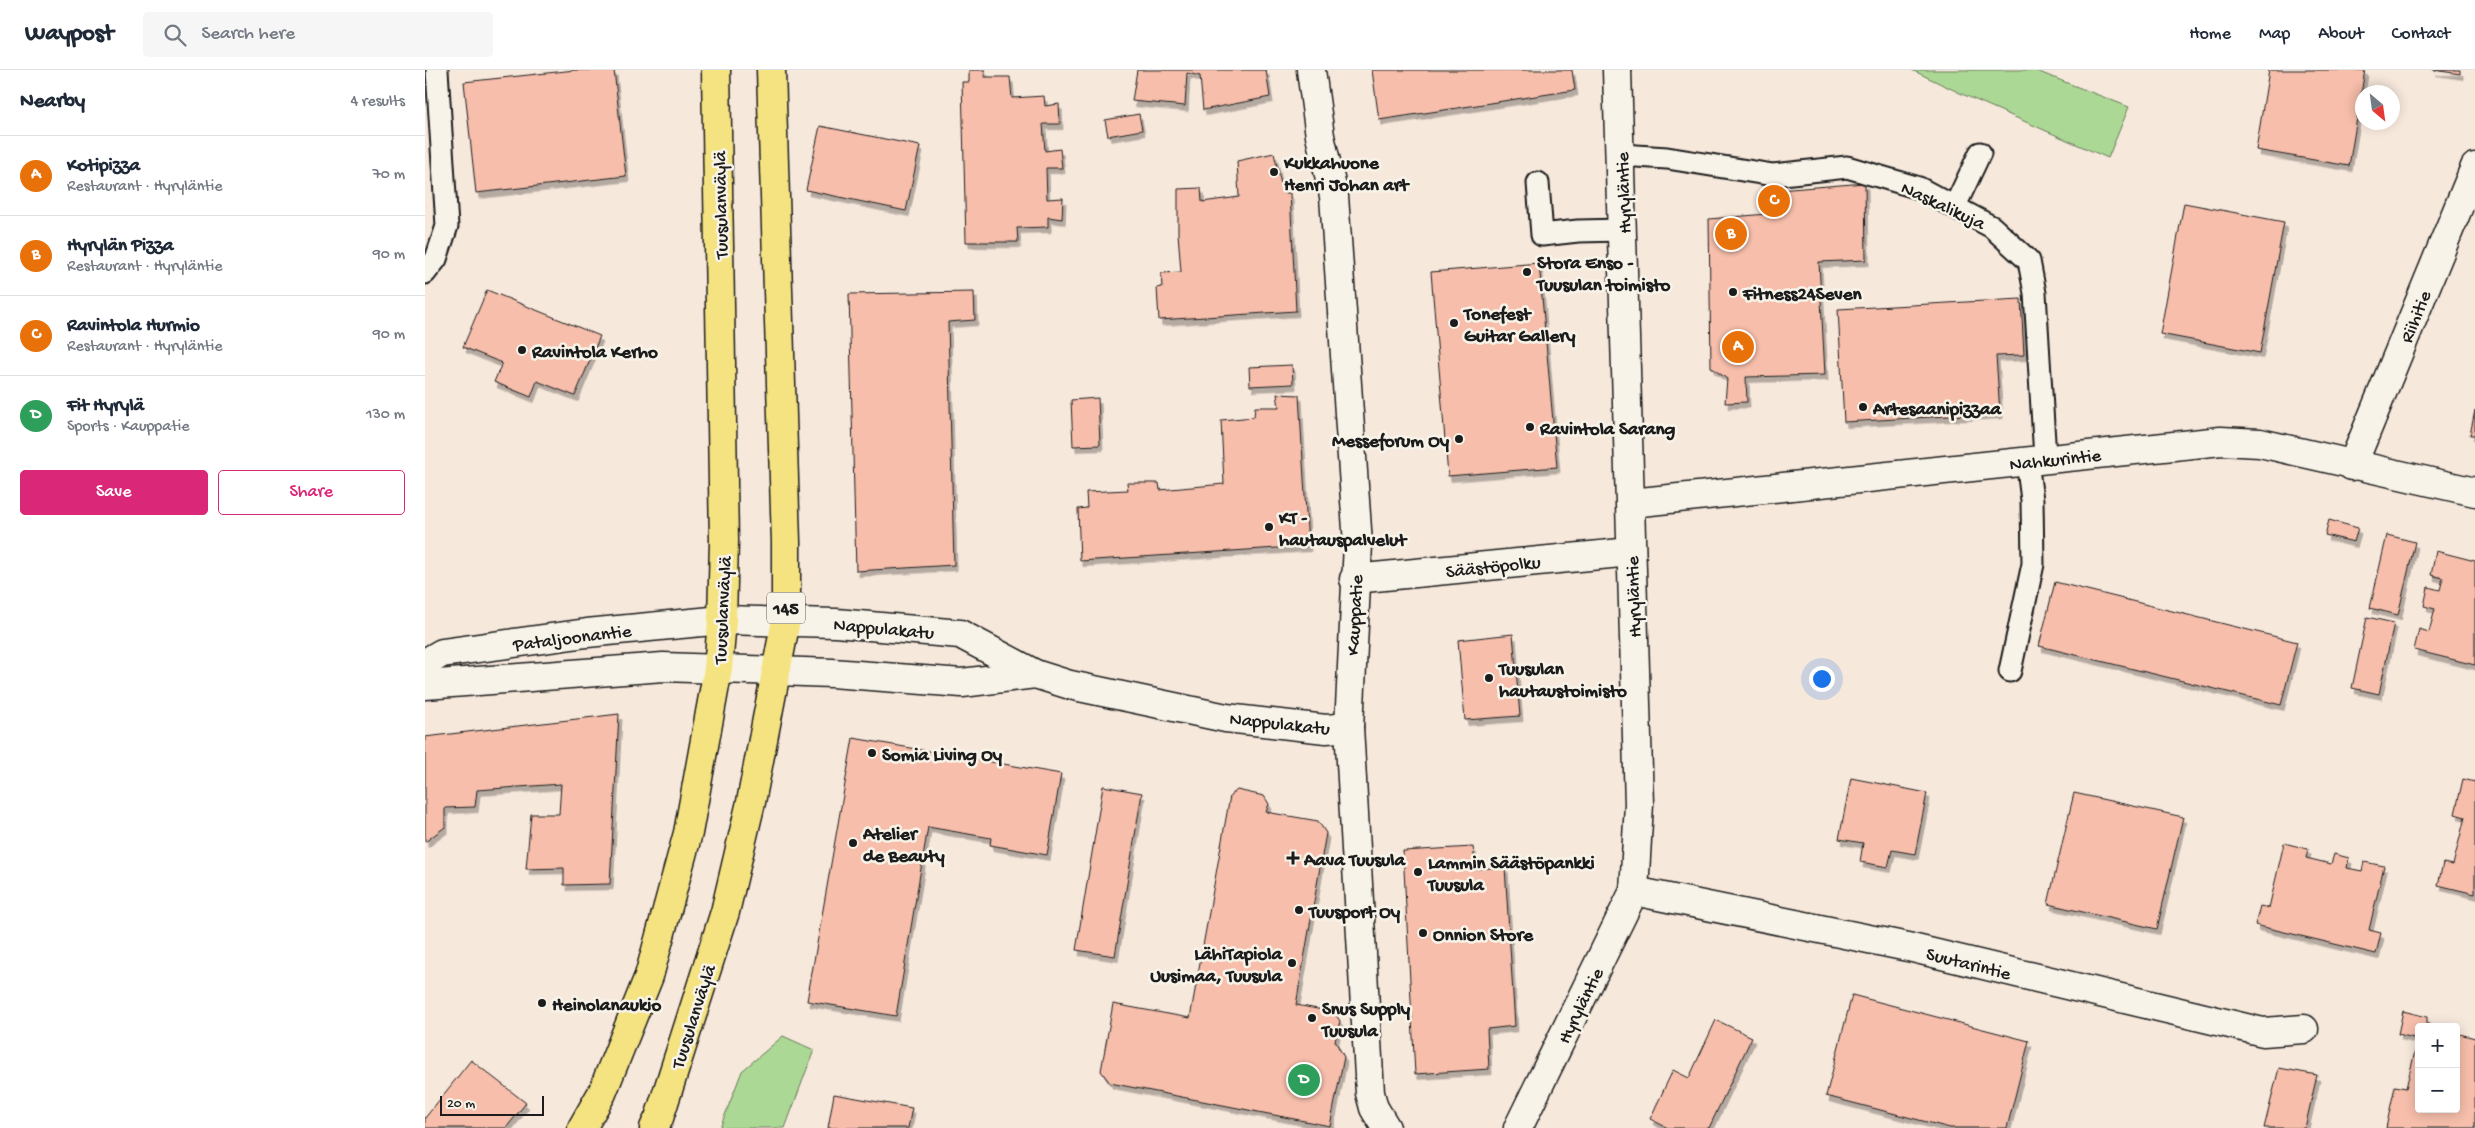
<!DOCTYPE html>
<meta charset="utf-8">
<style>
:root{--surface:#fff;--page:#f6f6f7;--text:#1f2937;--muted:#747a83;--line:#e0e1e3;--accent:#db2777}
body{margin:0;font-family:"Gochi Hand",sans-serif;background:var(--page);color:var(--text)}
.controls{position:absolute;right:15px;bottom:15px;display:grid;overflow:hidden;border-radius:5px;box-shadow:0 2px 12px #0003}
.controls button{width:45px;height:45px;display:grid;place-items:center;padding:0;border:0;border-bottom:1px solid var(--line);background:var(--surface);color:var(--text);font:25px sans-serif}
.compass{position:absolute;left:1930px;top:15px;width:45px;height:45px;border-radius:50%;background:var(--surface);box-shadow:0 2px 12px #0003;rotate:151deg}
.scale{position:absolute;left:15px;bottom:12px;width:104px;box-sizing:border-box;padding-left:5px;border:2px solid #1c1c1c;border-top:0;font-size:14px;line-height:18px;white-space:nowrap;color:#1c1c1c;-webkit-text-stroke:4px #f7f3e8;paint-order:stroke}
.you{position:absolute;left:1396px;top:608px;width:18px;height:18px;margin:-12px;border:4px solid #fff;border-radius:50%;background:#1a73e8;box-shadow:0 0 0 8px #1a73e833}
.badge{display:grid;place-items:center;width:32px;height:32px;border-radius:50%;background:var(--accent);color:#fff;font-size:16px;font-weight:700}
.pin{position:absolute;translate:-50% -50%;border:2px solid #fff;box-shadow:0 1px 5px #0006}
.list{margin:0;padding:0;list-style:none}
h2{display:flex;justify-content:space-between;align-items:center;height:65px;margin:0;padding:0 20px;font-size:21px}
h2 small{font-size:16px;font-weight:400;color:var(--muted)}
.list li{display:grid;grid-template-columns:32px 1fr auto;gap:15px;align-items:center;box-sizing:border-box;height:80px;padding:0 20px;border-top:1px solid var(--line)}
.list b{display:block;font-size:19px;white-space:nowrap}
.list p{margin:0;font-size:16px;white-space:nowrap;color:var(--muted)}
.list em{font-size:16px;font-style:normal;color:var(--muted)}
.actions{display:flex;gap:10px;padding:15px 20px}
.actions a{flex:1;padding:11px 0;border:1px solid var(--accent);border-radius:5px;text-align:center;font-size:18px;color:var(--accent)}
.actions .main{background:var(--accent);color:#fff}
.icon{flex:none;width:28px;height:28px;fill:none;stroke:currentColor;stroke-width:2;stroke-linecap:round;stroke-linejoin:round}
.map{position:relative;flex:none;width:2050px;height:1058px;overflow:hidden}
header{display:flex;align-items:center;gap:30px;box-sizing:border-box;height:70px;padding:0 25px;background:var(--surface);border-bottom:1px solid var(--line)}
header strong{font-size:24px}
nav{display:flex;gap:28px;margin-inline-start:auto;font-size:18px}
.search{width:350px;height:45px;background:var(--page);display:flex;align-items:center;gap:12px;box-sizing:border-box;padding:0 18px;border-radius:5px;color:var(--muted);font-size:19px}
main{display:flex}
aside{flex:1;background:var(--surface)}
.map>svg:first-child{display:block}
.green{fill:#acd895;stroke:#647a58}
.building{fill:#f6beab;stroke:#1c1c1c;filter:url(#shadow)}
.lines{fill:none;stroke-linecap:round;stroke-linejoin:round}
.lane-casing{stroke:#1c1c1c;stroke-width:25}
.street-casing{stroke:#1c1c1c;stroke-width:31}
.secondary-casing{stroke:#1c1c1c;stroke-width:31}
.primary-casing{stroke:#1c1c1c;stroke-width:31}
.lane{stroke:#f7f3e8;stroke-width:21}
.street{stroke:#f7f3e8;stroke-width:28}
.secondary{stroke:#f7f3e8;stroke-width:28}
.primary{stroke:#f5e382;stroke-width:28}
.poi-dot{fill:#1c1c1c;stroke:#f7f3e8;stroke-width:2}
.labels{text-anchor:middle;stroke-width:5;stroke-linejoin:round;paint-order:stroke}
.shield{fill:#f7f3e8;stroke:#5e5c59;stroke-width:1}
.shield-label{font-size:18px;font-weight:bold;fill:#1c1c1c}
.poi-label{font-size:19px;font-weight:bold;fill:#1c1c1c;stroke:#f7f3e8;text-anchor:start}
.street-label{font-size:19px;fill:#1c1c1c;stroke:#f7f3e8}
</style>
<header>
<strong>Waypost</strong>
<div class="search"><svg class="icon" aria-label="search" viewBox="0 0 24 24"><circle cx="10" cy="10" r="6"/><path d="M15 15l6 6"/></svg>Search here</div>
<nav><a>Home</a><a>Map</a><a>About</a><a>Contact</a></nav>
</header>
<main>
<aside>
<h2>Nearby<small>4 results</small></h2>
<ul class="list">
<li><span class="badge" style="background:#e8710a">A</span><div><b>Kotipizza</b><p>Restaurant · Hyryläntie</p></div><em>70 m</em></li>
<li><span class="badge" style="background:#e8710a">B</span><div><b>Hyrylän Pizza</b><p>Restaurant · Hyryläntie</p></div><em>90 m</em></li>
<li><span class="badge" style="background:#e8710a">C</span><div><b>Ravintola Hurmio</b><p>Restaurant · Hyryläntie</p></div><em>90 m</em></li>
<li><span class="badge" style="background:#2e9e5b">D</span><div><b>Fit Hyrylä</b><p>Sports · Kauppatie</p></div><em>130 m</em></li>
</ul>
<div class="actions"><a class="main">Save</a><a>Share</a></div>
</aside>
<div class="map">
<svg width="2050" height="1058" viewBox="0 0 2050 1058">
<defs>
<filter id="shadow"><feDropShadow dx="3" dy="5.5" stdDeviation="0" flood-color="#0004"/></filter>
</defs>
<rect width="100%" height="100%" fill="#f7e8dc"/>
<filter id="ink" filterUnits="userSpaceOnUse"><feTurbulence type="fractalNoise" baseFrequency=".02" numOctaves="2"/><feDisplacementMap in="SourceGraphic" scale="10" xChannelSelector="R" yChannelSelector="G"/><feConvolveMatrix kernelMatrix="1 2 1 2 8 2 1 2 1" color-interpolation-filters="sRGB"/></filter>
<g filter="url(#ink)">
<!-- green -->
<g class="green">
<path d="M1487,0H1609L1704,37L1683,88L1537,24Z"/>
<path d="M358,966L389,980L360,1058H295L317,1001Z"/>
</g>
<!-- building -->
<g class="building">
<path d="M150,0H189L201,106L51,123L39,12Z"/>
<path d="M544,0H560V7H585L587,28L619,26L620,36L634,34L635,54H618L620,81L635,79L637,98H621L622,129L638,128L637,149L623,147V157L592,158L593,172H541L537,12H544Z"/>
<path d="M712,0H841L845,27L778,40L775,6L762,3L760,36L707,31Z"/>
<path d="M947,0H1147L1150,20L954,50Z"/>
<path d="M1844,0H1940L1924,96L1831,80Z"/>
<path d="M2008,0H2035V4Z"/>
<path d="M714,44L717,60L683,66L680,50Z"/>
<path d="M395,56L495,76L481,141L381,120Z"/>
<path d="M849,83L858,123H865L871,241L734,250L732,218L737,217L736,203L756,202L753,163V119L776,118L777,132L814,127L812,91Z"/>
<path d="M1440,113L1441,190L1394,192L1400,305L1321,307L1322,332L1300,333L1302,309L1286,297L1284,149L1342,144L1341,121Z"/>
<path d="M1759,133L1859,152L1835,283L1735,264Z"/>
<path d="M1114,193L1132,397L1023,406L1006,202Z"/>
<path d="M62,220L175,266L150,326L112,311L106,327L69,312L77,293L38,277Z"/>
<path d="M549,222L550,250L523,252L529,495L431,501L424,224Z"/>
<path d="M1596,229L1599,285L1571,286L1575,343L1419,352L1413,239Z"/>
<path d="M867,295L868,314L825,316L824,297Z"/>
<path d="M852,324L874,325L883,476L655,491L653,439L662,438L661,422L703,420L702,413H734L735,420L799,414L796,350L829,347L830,337H854Z"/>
<path d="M673,328L675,375L648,376L646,330Z"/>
<path d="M2050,340V365H2045Z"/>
<path d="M1904,450L1933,458L1929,472L1900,465Z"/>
<path d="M1962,465L1990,472L1973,545L1945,538Z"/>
<path d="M2011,481L2050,491V595L1989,580L1994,559L2004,562L2010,539L1999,536L2003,517L2015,520L2018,508L2006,505Z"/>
<path d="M1630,512L1872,572L1856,635L1614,576Z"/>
<path d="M1942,547L1969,553L1954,624L1927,618Z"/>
<path d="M1088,564L1095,646L1040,650L1033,570Z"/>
<path d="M194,644L185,814L139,815V798L101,799L106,744H134L136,714L52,720L50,737L20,738V757L0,772V667Z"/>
<path d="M428,668L636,704L622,785L565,775L566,768L503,757L471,946L382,931Z"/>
<path d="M1426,708L1502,723L1490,784L1467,780L1463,797L1435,792L1438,773L1414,769Z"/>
<path d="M2038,709L2050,712V710V824L2013,815L2018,793L2028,795L2040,747L2030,744Z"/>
<path d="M678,716L717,723L690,886L651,880Z"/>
<path d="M812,720L839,726L844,734L841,742L893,751L901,763L871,935L909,942L915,951L910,971L919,987L905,1056L685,1013L676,1001L688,934L765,948L805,726Z"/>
<path d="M1649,723L1758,747L1732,859L1623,834Z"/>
<path d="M1859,773L1883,779L1881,788L1906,794L1909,784L1924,788L1922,798L1937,801L1939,792L1959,796L1944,860L1956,863L1951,884L1830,855L1835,836L1844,838Z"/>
<path d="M1048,777L1051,799L1080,797L1090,956L1062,959L1064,999L990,1004L978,781Z"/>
<path d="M1427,925L1604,971L1582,1058H1525L1401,1026Z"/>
<path d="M1978,941L2002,947V957H1994V1039H2031V963L2050,968V1058H1961L1970,1016L1981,1018L1993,969L1973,964Z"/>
<path d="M1291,950L1327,967L1284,1058H1243L1225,1049L1248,1000L1264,1008Z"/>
<path d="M46,990L101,1033L81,1058H0V1048Z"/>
<path d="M1854,998L1892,1005L1880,1058H1839Z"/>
<path d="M409,1024L487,1038L483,1058H403Z"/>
</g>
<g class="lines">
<defs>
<g id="lane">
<path d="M1196,85L1242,88L1348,105L1422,97L1494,118L1567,157L1604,191L1610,223L1620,388"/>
<path d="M1113,113L1117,165L1153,161L1198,160"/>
<path d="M1530,136L1555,83"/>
<path d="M0,203L11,189L22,156L12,0"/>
<path d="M1585,601L1608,494L1607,430L1602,391"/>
</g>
<g id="street">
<path d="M886,0L895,66L909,126L933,474L924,657L945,1023L949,1038L961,1058"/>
<path d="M1927,396L2050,97"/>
<path d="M1206,433L1796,371L1835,373L2050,422"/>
<path d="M929,509L1206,482"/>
<path d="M0,593L17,583L162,563L297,550L411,553L535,564L610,604L645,615L801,648L901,659L924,657"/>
<path d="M0,615L238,597L407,603L537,613L610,604"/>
<path d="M1209,821L1483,877L1838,962L1879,959"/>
</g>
<path id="secondary" d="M1093,1058L1209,821L1214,734L1192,0"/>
<g id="primary">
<path d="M157,1058L177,1023L224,906L263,763L293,599L297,550L299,471L291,0"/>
<path d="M229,1058L234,1048L300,842L326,732L361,550V472L346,0"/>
</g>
</defs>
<!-- lane casing -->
<use href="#lane" class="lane-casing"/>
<!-- street casing -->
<use href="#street" class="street-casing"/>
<!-- secondary casing -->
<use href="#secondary" class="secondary-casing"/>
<!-- primary casing -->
<use href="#primary" class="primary-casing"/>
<!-- lane -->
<use href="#lane" class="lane"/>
<!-- street -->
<use href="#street" class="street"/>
<!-- secondary -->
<use href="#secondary" class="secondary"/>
<!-- primary -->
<use href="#primary" class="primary"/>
</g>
</g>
<!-- markers -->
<g class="poi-dot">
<circle cx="849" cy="102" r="5"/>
<circle cx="1102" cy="202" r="5"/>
<circle cx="1308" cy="222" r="5"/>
<circle cx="1029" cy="253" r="5"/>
<circle cx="97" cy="280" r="5"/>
<circle cx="1438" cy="337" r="5"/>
<circle cx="1105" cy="357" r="5"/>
<circle cx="1034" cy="369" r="5"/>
<circle cx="844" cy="457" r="5"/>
<circle cx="1064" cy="608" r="5"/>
<circle cx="447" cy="683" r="5"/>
<circle cx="428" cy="773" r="5"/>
<path d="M865.5 780.5h5v5h5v5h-5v5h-5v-5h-5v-5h5z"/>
<circle cx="993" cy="802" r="5"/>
<circle cx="874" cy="840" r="5"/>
<circle cx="998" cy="863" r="5"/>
<circle cx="867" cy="893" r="5"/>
<circle cx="117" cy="933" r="5"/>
<circle cx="887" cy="948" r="5"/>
</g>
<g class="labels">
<!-- shield labels -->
<rect class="shield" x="342" y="522.5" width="38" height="31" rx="4"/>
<g class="shield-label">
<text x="361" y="544">145</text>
</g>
<!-- poi labels -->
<g class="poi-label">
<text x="859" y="98">Kukkahuone<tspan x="859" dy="22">Henri Johan art</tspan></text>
<text x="1112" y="198">Stora Enso -<tspan x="1112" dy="22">Tuusulan toimisto</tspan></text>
<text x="1318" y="229">Fitness24Seven</text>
<text x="1039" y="249">Tonefest<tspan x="1039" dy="22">Guitar Gallery</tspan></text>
<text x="107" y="287">Ravintola Kerho</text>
<text x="1448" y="344">Artesaanipizzaa</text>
<text x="1115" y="364">Ravintola Sarang</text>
<text x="1024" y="376" text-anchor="end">Messeforum Oy</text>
<text x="854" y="453">KT -<tspan x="854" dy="22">hautauspalvelut</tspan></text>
<text x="1074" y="604">Tuusulan<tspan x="1074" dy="22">hautaustoimisto</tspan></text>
<text x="457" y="690">Somia Living Oy</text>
<text x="438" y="769">Atelier<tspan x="438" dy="22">de Beauty</tspan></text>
<text x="879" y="795">Aava Tuusula</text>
<text x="1003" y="798">Lammin Säästöpankki<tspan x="1003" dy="22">Tuusula</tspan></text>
<text x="884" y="847">Tuusport Oy</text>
<text x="1008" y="870">Onnion Store</text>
<text x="857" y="889" text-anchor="end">LähiTapiola<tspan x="857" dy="22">Uusimaa, Tuusula</tspan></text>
<text x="127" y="940">Heinolanaukio</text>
<text x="897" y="944">Snus Supply<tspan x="897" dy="22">Tuusula</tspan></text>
</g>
<!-- street labels -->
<g class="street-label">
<text transform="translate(1197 123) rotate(-92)" y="7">Hyryläntie</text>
<text transform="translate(1519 134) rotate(25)" y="7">Naskalikuja</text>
<text transform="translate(294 135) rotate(-91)" y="7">Tuusulanväylä</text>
<text transform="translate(1989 246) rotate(-68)" y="7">Riihitie</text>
<text transform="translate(1630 388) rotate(-6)" y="7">Nahkurintie</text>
<text transform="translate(1068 495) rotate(-6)" y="7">Säästöpolku</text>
<text transform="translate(1207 527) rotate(-92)" y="7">Hyryläntie</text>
<text transform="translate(296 540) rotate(-87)" y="7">Tuusulanväylä</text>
<text transform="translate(928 545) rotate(-87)" y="7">Kauppatie</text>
<text transform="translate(459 557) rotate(5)" y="7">Nappulakatu</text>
<text transform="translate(147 566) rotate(-7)" y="7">Pataljoonantie</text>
<text transform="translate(855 652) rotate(6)" y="7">Nappulakatu</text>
<text transform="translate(1544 892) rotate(14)" y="7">Suutarintie</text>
<text transform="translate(1154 935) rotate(-64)" y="7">Hyryläntie</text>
<text transform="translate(267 946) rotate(-72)" y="7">Tuusulanväylä</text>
</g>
</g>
</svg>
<div class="controls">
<button>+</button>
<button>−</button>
</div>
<svg class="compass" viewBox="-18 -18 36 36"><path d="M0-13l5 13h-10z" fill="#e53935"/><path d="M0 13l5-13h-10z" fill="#747a83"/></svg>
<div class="scale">20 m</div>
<div class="you"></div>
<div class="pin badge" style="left:1313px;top:277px;background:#e8710a">A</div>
<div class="pin badge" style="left:1306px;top:164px;background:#e8710a">B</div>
<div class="pin badge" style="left:1349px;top:131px;background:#e8710a">C</div>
<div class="pin badge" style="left:879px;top:1010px;background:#2e9e5b">D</div>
</div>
</main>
